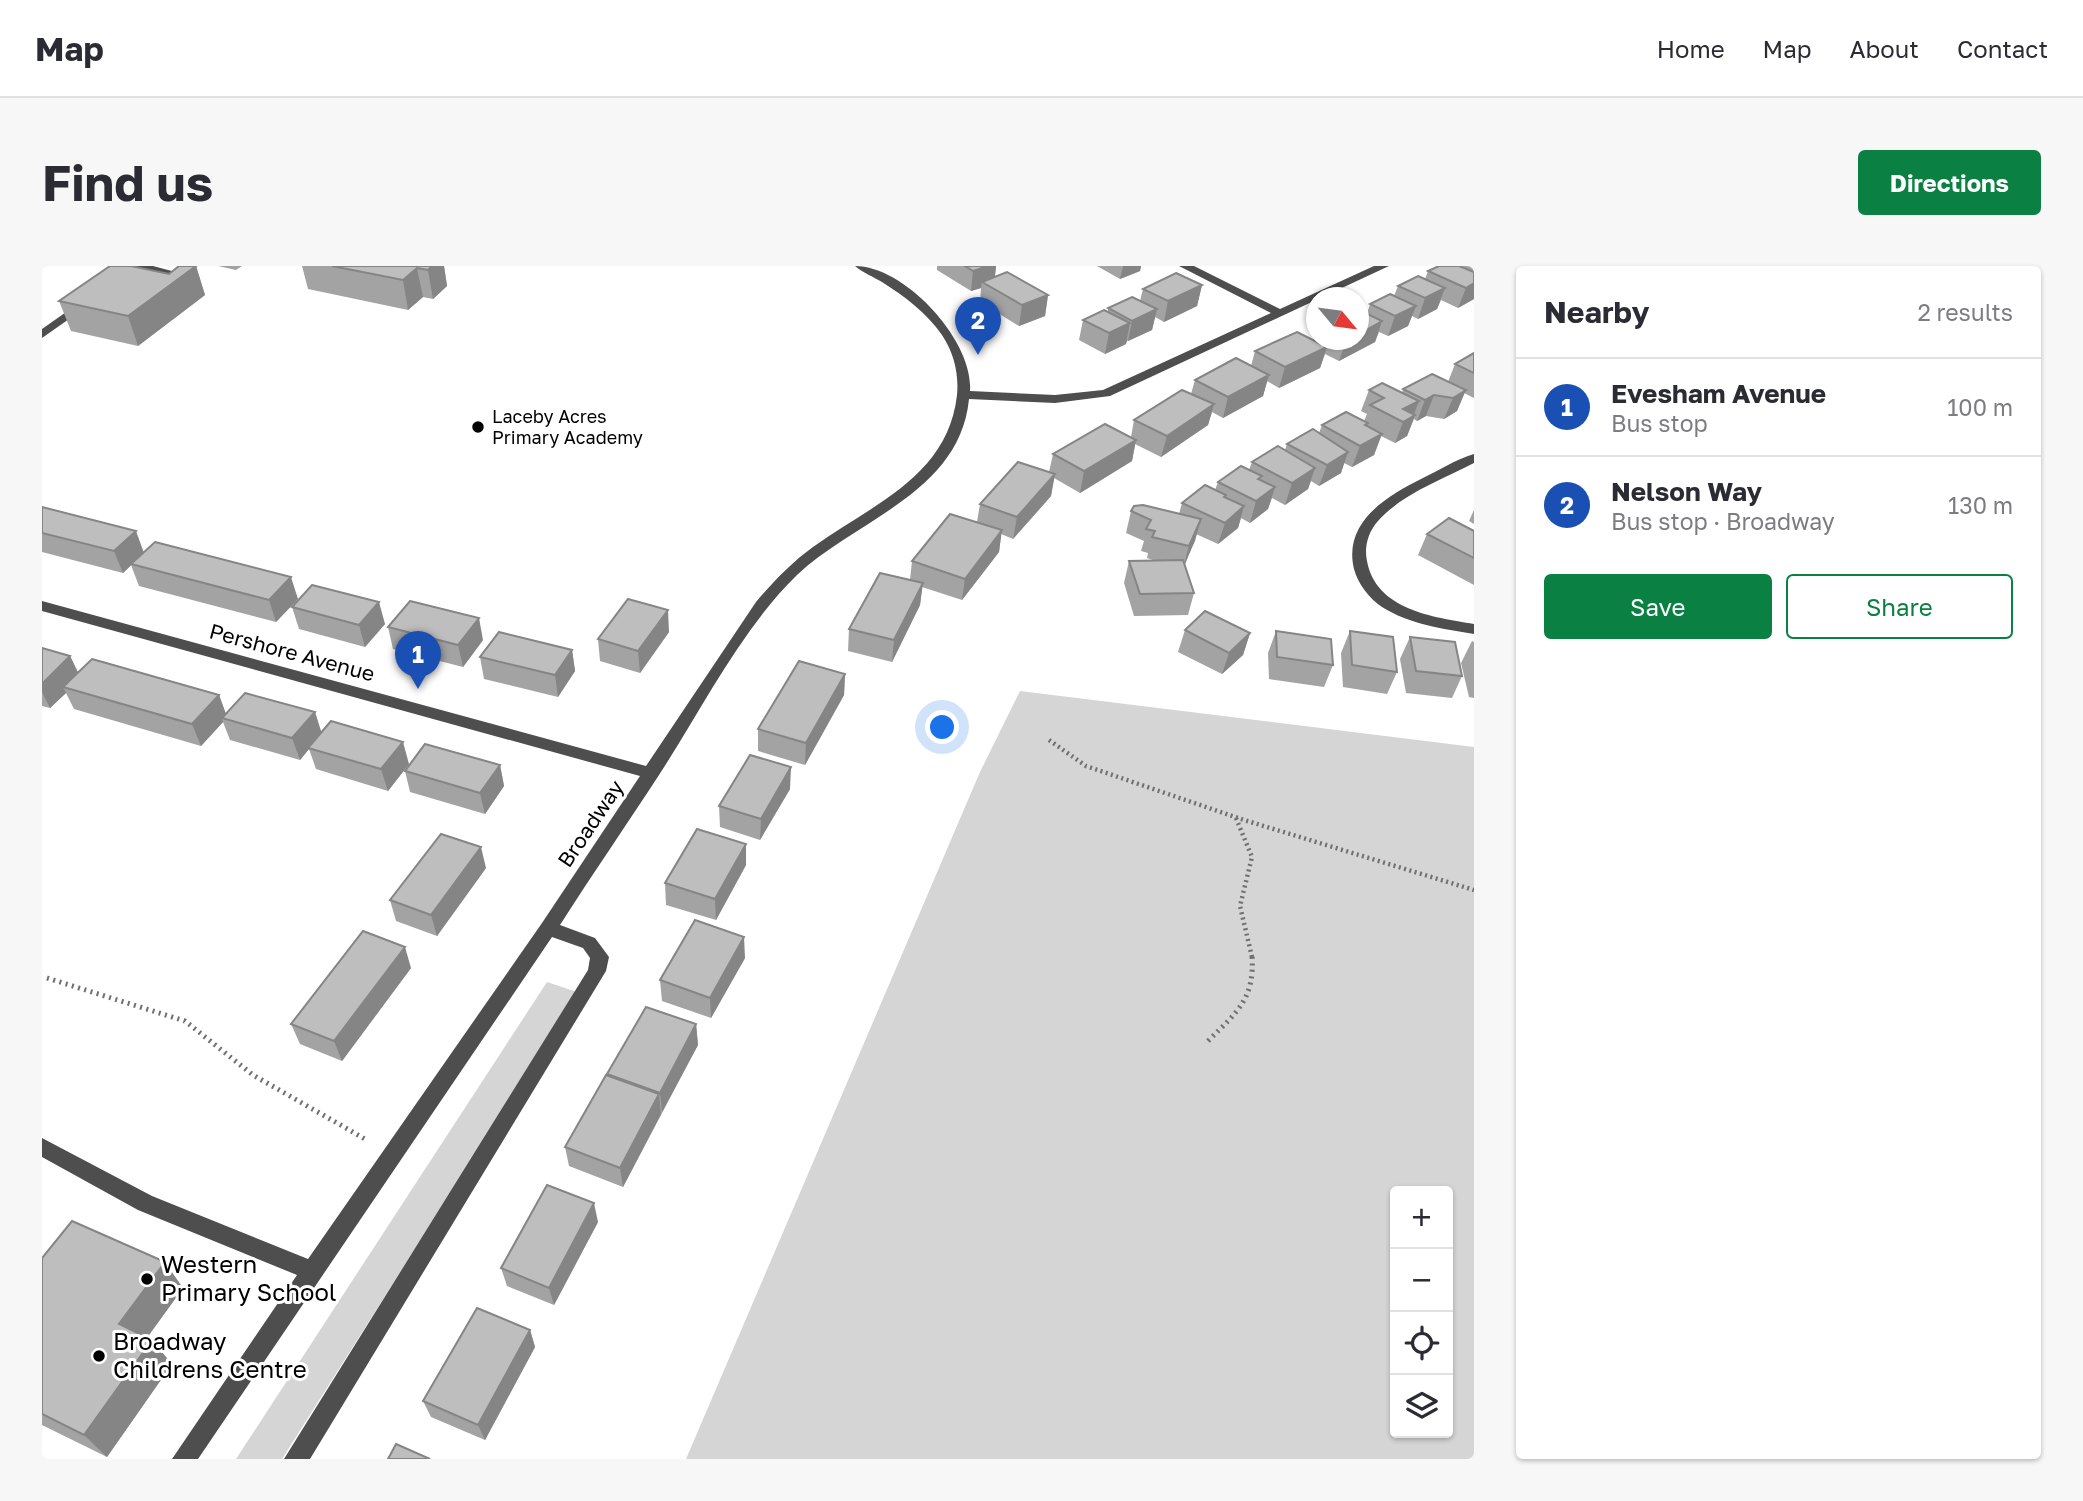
<!DOCTYPE html>
<meta charset="utf-8">
<style>
:root{--surface:#fff;--page:#f7f7f7;--text:#2b2b33;--muted:#7c7c81;--line:#e1e1e2;--accent:#0b8043}
body{margin:0;font-family:"Golos Text",sans-serif;background:var(--page);color:var(--text)}
.controls{position:absolute;right:21px;bottom:21px;display:grid;overflow:hidden;border-radius:7px;box-shadow:0 2px 5px #0004}
.controls button{width:63px;height:63px;display:grid;place-items:center;padding:0;border:0;border-bottom:2px solid var(--line);background:var(--surface);color:var(--text);font:35px sans-serif}
.compass{position:absolute;left:1264px;top:21px;width:63px;height:63px;border-radius:50%;background:var(--surface);box-shadow:0 2px 5px #0004;rotate:119deg}
.you{position:absolute;left:901px;top:462px;width:24px;height:24px;margin:-18px;border:5px solid #fff;border-radius:50%;background:#1a73e8;box-shadow:0 0 0 10px #1a73e833}
.badge{display:grid;place-items:center;width:46px;height:46px;border-radius:50%;background:var(--accent);color:#fff;font-size:23px;font-weight:700}
.pin{position:absolute;translate:-50% -58px;filter:drop-shadow(0 2px 4px #0008)}
.pin::after{content:'';position:absolute;top:37px;width:24px;height:21px;background:inherit;clip-path:polygon(0 0,100% 0,50% 100%)}
.list{margin:0;padding:0;list-style:none}
h2{display:flex;justify-content:space-between;align-items:center;height:91px;margin:0;padding:0 28px;font-size:30px}
h2 small{font-size:23px;font-weight:400;color:var(--muted)}
.list li{display:grid;grid-template-columns:46px 1fr auto;gap:21px;align-items:center;box-sizing:border-box;height:98px;padding:0 28px;border-top:2px solid var(--line)}
.list b{display:block;font-size:26px;white-space:nowrap}
.list p{margin:0;font-size:23px;white-space:nowrap;color:var(--muted)}
.list em{font-size:23px;font-style:normal;color:var(--muted)}
.actions{display:flex;gap:14px;padding:21px 28px}
.actions a{flex:1;padding:16px 0;border:2px solid var(--accent);border-radius:7px;text-align:center;font-size:24px;color:var(--accent)}
.actions .main{background:var(--accent);color:#fff}
.icon{flex:none;width:38px;height:38px;fill:none;stroke:currentColor;stroke-width:2;stroke-linecap:round;stroke-linejoin:round}
.map{position:relative;flex:none;width:1432px;height:1193px;overflow:hidden;border-radius:7px}
header{display:flex;align-items:center;gap:42px;box-sizing:border-box;height:98px;padding:0 35px;background:var(--surface);border-bottom:2px solid var(--line)}
header strong{font-size:33px}
nav{display:flex;gap:38px;margin-inline-start:auto;font-size:24px}
.intro{display:flex;align-items:center;justify-content:space-between;box-sizing:border-box;height:168px;padding:0 42px}
h1{margin:0;font-size:49px}
.button{padding:18px 32px;border-radius:7px;background:var(--accent);color:#fff;font-size:24px;font-weight:700}
main{display:flex;gap:42px;padding:0 42px}
aside{flex:1;background:var(--surface);border-radius:7px;box-shadow:0 2px 5px #0004}
.map>svg:first-child{display:block}
.green{fill:#d5d5d5;fill-rule:evenodd}
.lines{fill:none;stroke-linecap:round;stroke-linejoin:round}
.path-far1{stroke:#707070;stroke-width:4.5;stroke-dasharray:2 3.5;stroke-linecap:butt}
.path{stroke:#707070;stroke-width:5;stroke-dasharray:2 4.5;stroke-linecap:butt}
.minor{fill:#4e4e4e;fill-rule:evenodd}
.wall{fill:#a3a3a3}
.shaded-wall{fill:#858585}
.building{fill:#bebebe;stroke:#858585;stroke-width:2}
.poi-dot{fill:#000;stroke:#fff;stroke-width:2.5}
.labels{text-anchor:middle;stroke-width:6;stroke-linejoin:round;paint-order:stroke}
.far-poi-label{font-size:18px;fill:#000;stroke:#fff;text-anchor:start}
.street-label{font-size:21px;fill:#000;stroke:#fff}
.near-poi-label{font-size:24px;fill:#000;stroke:#fff;text-anchor:start}
</style>
<header>
<strong>Map</strong>
<nav><a>Home</a><a>Map</a><a>About</a><a>Contact</a></nav>
</header>
<div class="intro"><h1>Find us</h1><a class="button">Directions</a></div>
<main>
<div class="map">
<svg width="1432" height="1193" viewBox="0 0 1432 1193">
<rect width="100%" height="100%" fill="#fff"/>
<!-- green -->
<g class="green">
<path d="M978,425L1432,481V1193H644L938,506ZM1353,925H1406V1167H1353Z"/>
<path d="M505,716L535,726L240,1193H194Z"/>
</g>
<g class="lines">
<!-- path-far1 -->
<g class="path-far1">
<path d="M1007,474L1044,500L1202,554L1432,624"/>
<path d="M1194,552L1210,591L1198,640L1210,691"/>
</g>
<!-- path -->
<g class="path">
<path d="M5,712L143,755L211,809L323,873"/>
<path d="M1166,775C1195,746 1213,733 1210,689"/>
</g>
<!-- minor -->
<g class="minor">
<path d="M90,0H111L156,12L150,15Z"/>
<path d="M813,0C863,0 932,75 928,125L1013,129L1061,124L1229,47L1137,0H1152L1238,43L1332,0H1347L1068,130L1013,137L927,133C918,227 813,254 755,309C700,362 658,446 617,509C585,558 550,609 518,659L553,672L567,691L564,705L268,1193H242L546,704L548,692L541,682L510,671L156,1193H130L255,1009L96,944L0,891V872L110,930L266,993L500,657L598,510L0,345V335L604,500L714,336C731,316 750,296 771,281C829,239 906,211 915,129C917,108 912,87 900,69C885,47 862,30 840,16C832,11 821,7 813,0Z"/>
<path d="M37,37L47,39L0,72V63Z"/>
<path d="M1432,188V197C1400,214 1361,227 1336,255C1326,266 1322,281 1325,295C1334,344 1391,351 1432,358V368C1401,363 1367,358 1340,341C1327,332 1316,318 1312,303C1301,257 1343,231 1379,213C1396,205 1414,193 1432,188Z"/>
</g>
</g>
<!-- wall -->
<g class="wall">
<path d="M154,0L163,29L96,80L29,65L17,35Z"/>
<path d="M176,0H200L194,4Z"/>
<path d="M260,0H402L405,20L391,33L381,31L366,44L266,23Z"/>
<path d="M895,0H954L953,11L1006,29L1003,50L977,60L938,36L939,22L929,25L895,4Z"/>
<path d="M1055,0H1099L1098,5L1078,13Z"/>
<path d="M1397,0H1432V33L1416,42L1399,34L1395,43L1376,53L1370,50L1366,60L1346,70L1337,66L1333,76L1297,95L1283,88L1278,102L1237,122L1225,115L1221,130L1181,152L1170,146L1166,159L1119,191L1093,178L1090,195L1038,227L1012,212L1009,230L971,273L959,268L957,286L920,334L880,321L878,339L850,396L806,385L807,363L868,314L870,295L935,256L938,238L1007,206L1011,188L1089,171L1092,154L1149,128L1153,114L1209,100L1213,85L1272,74L1275,68V74H1317L1328,38L1352,30L1356,20L1383,13L1386,5Z"/>
<path d="M1160,19L1155,40L1122,56L1113,51L1110,64L1086,75H1085L1084,78L1063,88L1037,74L1041,54L1066,46V42L1098,35L1101,23Z"/>
<path d="M1432,87V132L1422,127L1415,145L1402,153L1384,150L1375,155L1372,153L1365,170L1353,177L1339,170L1332,189L1310,201L1302,197L1299,207L1277,220L1269,215L1266,223L1243,239L1230,232L1226,243L1208,257L1199,252L1196,262L1176,278L1154,268L1143,299L1152,327L1146,349L1092,350L1082,317L1087,295H1114L1105,292L1106,287L1099,285L1102,275L1084,267L1089,245L1137,248L1140,237L1173,224L1176,216L1207,204L1210,196L1243,184L1245,178L1277,167L1280,159L1322,155L1325,148L1319,145L1327,124L1360,127L1361,123L1406,116L1413,98Z"/>
<path d="M0,241L102,286L256,333L234,356L97,320L89,299L81,307L0,286Z"/>
<path d="M1432,244V258L1427,255Z"/>
<path d="M1432,265V319L1376,289L1385,268Z"/>
<path d="M250,341L343,358L323,381L257,363Z"/>
<path d="M346,361L441,374L421,401L351,383Z"/>
<path d="M1143,364L1208,367L1201,389L1180,408L1136,386Z"/>
<path d="M1234,365L1291,399L1282,421L1227,413L1226,387Z"/>
<path d="M1308,365L1355,406L1345,428L1301,421L1299,387Z"/>
<path d="M627,366L598,407L558,395L556,373Z"/>
<path d="M1368,371L1420,410L1410,432L1364,427L1358,393Z"/>
<path d="M1430,375L1432,376V432L1427,431L1419,397Z"/>
<path d="M0,382L28,390L36,406L177,429L184,448L273,446L279,467L367,498L346,525L274,503L267,483L258,494L188,474L181,456L159,480L32,443L24,427L8,442L0,440Z"/>
<path d="M530,384L533,405L516,431L442,413L438,391Z"/>
<path d="M803,408L802,429L763,499L716,485V463Z"/>
<path d="M458,499L462,520L443,548L368,526L363,505Z"/>
<path d="M748,523L718,574L678,561L677,540Z"/>
<path d="M704,599L674,654L624,639L623,617Z"/>
<path d="M444,602L395,670L354,655L348,634Z"/>
<path d="M703,692L669,752L620,735L618,714Z"/>
<path d="M369,702L300,795L258,778L249,758Z"/>
<path d="M654,758L656,779L581,921L527,900L523,881L565,809V808Z"/>
<path d="M556,956L512,1039L465,1020L459,1002Z"/>
<path d="M0,992L141,1022L105,1071L130,1098L65,1191L0,1159Z"/>
<path d="M488,1064L493,1081L443,1174L389,1151L381,1135Z"/>
</g>
<!-- shaded-wall -->
<g class="shaded-wall">
<path d="M154,0L163,29L96,80L86,50Z"/>
<path d="M390,0H402L405,20L391,33L386,4Z"/>
<path d="M946,0H954L952,17L940,16L939,22L929,25L931,5Z"/>
<path d="M1081,0H1099L1098,5L1078,13Z"/>
<path d="M375,2L381,31L366,44L361,14Z"/>
<path d="M1432,17V33L1416,42L1424,22Z"/>
<path d="M1160,19L1155,40L1122,56L1126,35Z"/>
<path d="M1403,22L1395,43L1376,53L1383,32Z"/>
<path d="M1006,29L1003,50L977,60L980,39Z"/>
<path d="M1374,40L1366,60L1346,70L1353,50Z"/>
<path d="M1115,43L1110,64L1086,75L1090,55Z"/>
<path d="M1340,55L1333,76L1297,95L1304,75L1306,74H1317V68Z"/>
<path d="M1088,57L1084,78L1063,88L1067,67Z"/>
<path d="M1285,81L1278,102L1237,122L1243,101Z"/>
<path d="M1227,109L1221,130L1181,152L1186,131Z"/>
<path d="M1424,124L1415,145L1402,153L1411,132Z"/>
<path d="M1392,129L1384,150L1375,155L1383,134Z"/>
<path d="M1377,135L1371,151L1373,149L1365,170L1353,177L1361,156V143Z"/>
<path d="M1172,138L1166,159L1119,191L1125,170Z"/>
<path d="M1340,168L1332,189L1310,201L1318,180Z"/>
<path d="M1094,174L1090,195L1038,227L1042,205Z"/>
<path d="M1306,186L1299,207L1277,220L1285,199Z"/>
<path d="M1273,202L1266,223L1243,239L1250,217Z"/>
<path d="M1013,208L1009,230L971,273L975,251Z"/>
<path d="M1233,221L1226,243L1208,257L1214,235Z"/>
<path d="M1202,240L1196,262L1176,278L1183,257Z"/>
<path d="M1159,253L1153,275L1141,302L1147,280Z"/>
<path d="M960,264L957,286L920,334L923,313Z"/>
<path d="M94,265L102,287L81,307L72,285Z"/>
<path d="M249,311L256,333L234,356L227,334Z"/>
<path d="M881,317L878,339L850,396L852,374Z"/>
<path d="M337,336L343,358L323,381L317,359Z"/>
<path d="M626,344L627,366L598,407L596,385Z"/>
<path d="M437,352L441,374L421,401L416,379Z"/>
<path d="M1208,367L1201,389L1180,408L1187,387Z"/>
<path d="M530,384L533,405L516,431L513,409Z"/>
<path d="M28,390L38,411L21,421L24,427L8,442L0,426V418Z"/>
<path d="M803,408L802,429L763,499L764,477Z"/>
<path d="M177,429L185,451L180,452L181,456L159,480L150,458Z"/>
<path d="M273,446L280,468L266,482L267,483L258,494L250,472Z"/>
<path d="M361,476L367,498L346,525L339,503Z"/>
<path d="M458,499L462,520L443,548L438,527Z"/>
<path d="M749,501L748,523L718,574L719,553Z"/>
<path d="M704,578V599L674,654L673,633Z"/>
<path d="M439,581L444,602L395,670L389,649Z"/>
<path d="M702,671L703,692L669,752L668,732Z"/>
<path d="M363,681L369,702L300,795L292,775Z"/>
<path d="M654,758L656,779L620,846L618,827Z"/>
<path d="M617,828L619,848L581,921L578,902Z"/>
<path d="M552,937L556,956L512,1039L507,1022Z"/>
<path d="M123,996L141,1022L97,1083L77,1058Z"/>
<path d="M488,1064L493,1081L443,1174L436,1159Z"/>
<path d="M110,1074L130,1098L65,1191L42,1169Z"/>
</g>
<!-- building -->
<g class="building">
<path d="M68,0H89L127,8L137,0H154L86,50L17,35Z"/>
<path d="M290,0H390L386,4L375,2L361,14Z"/>
<path d="M923,0H946L931,5Z"/>
<path d="M1397,0H1417L1432,6V17L1424,22L1386,5Z"/>
<path d="M965,6L1006,29L980,39L940,16Z"/>
<path d="M1134,7L1160,19L1126,35L1101,23Z"/>
<path d="M1376,10L1403,22L1383,32L1356,20Z"/>
<path d="M1348,28L1374,40L1353,50L1328,38Z"/>
<path d="M1090,31L1115,43L1090,55L1066,42Z"/>
<path d="M1062,44L1088,57L1067,67L1041,54Z"/>
<path d="M1317,44L1340,55L1317,68Z"/>
<path d="M1255,66L1285,81L1243,101L1213,85Z"/>
<path d="M1432,87V107L1413,98Z"/>
<path d="M1194,92L1227,109L1186,131L1153,114Z"/>
<path d="M1390,108L1424,124L1411,132L1392,129L1383,134L1361,123Z"/>
<path d="M1340,117L1377,135L1361,143L1373,149L1361,156L1328,139L1342,132L1327,124Z"/>
<path d="M1140,124L1172,138L1125,170L1092,154Z"/>
<path d="M1304,146L1326,157L1323,159L1340,168L1318,180L1280,159Z"/>
<path d="M1063,158L1094,174L1042,205L1011,188Z"/>
<path d="M1271,163L1306,186L1285,199L1245,178Z"/>
<path d="M1236,180L1273,202L1250,217L1210,196Z"/>
<path d="M976,196L1013,208L975,251L938,238Z"/>
<path d="M1199,200L1220,210L1216,213L1233,221L1214,235L1176,216Z"/>
<path d="M1163,219L1184,229L1182,231L1202,240L1183,257L1140,237Z"/>
<path d="M1101,239L1159,253L1147,280L1110,271L1113,265L1104,263L1109,254L1089,245L1092,240Z"/>
<path d="M0,241L94,265L72,285L0,267Z"/>
<path d="M908,248L960,264L923,313L870,295Z"/>
<path d="M1407,252L1432,265V292L1385,268Z"/>
<path d="M113,276L249,311L227,334L89,298Z"/>
<path d="M1141,294L1152,327L1098,328L1087,295Z"/>
<path d="M838,307L881,317L852,374L807,363Z"/>
<path d="M270,319L337,336L317,359L250,341Z"/>
<path d="M586,333L626,344L596,385L556,373Z"/>
<path d="M368,335L437,352L416,379L346,361Z"/>
<path d="M1163,345L1208,367L1187,387L1143,364Z"/>
<path d="M1234,365L1289,373L1291,399L1235,391Z"/>
<path d="M1308,365L1351,371L1355,406L1310,399Z"/>
<path d="M457,366L530,384L513,409L438,391Z"/>
<path d="M1368,371L1413,376L1420,410L1374,405Z"/>
<path d="M0,382L28,390L0,418Z"/>
<path d="M50,393L177,429L150,458L21,421Z"/>
<path d="M757,395L803,408L764,477L716,463Z"/>
<path d="M203,427L273,446L250,472L180,452Z"/>
<path d="M289,455L361,476L339,503L266,482Z"/>
<path d="M383,478L458,499L438,527L363,505Z"/>
<path d="M708,489L749,501L719,553L677,540Z"/>
<path d="M655,563L704,578L673,633L623,617Z"/>
<path d="M399,568L439,581L389,649L348,634Z"/>
<path d="M653,654L702,671L668,732L618,714Z"/>
<path d="M321,665L363,681L292,775L249,758Z"/>
<path d="M604,741L654,758L618,827L565,808Z"/>
<path d="M564,809L617,828L578,902L523,881Z"/>
<path d="M505,919L552,937L507,1022L459,1002Z"/>
<path d="M30,955L123,996L77,1058L110,1074L42,1169L0,1148V992Z"/>
<path d="M435,1042L488,1064L436,1159L381,1135Z"/>
<path d="M354,1178L388,1193H346Z"/>
</g>
<!-- markers -->
<g class="poi-dot">
<circle cx="436" cy="161" r="7"/>
<circle cx="105" cy="1013" r="7"/>
<circle cx="57" cy="1090" r="7"/>
</g>
<g class="labels">
<!-- far-poi labels -->
<g class="far-poi-label">
<text x="450" y="157">Laceby Acres<tspan x="450" dy="21">Primary Academy</tspan></text>
</g>
<!-- street labels -->
<g class="street-label">
<text transform="translate(250 387) rotate(15)" y="7">Pershore Avenue</text>
<text transform="translate(549 558) rotate(-56)" y="7">Broadway</text>
</g>
<!-- near-poi labels -->
<g class="near-poi-label">
<text x="119" y="1007">Western<tspan x="119" dy="28">Primary School</tspan></text>
<text x="71" y="1084">Broadway<tspan x="71" dy="28">Childrens Centre</tspan></text>
</g>
</g>
</svg>
<div class="controls">
<button>+</button>
<button>−</button>
<button><svg class="icon" aria-label="locate" viewBox="0 0 24 24"><circle cx="12" cy="12" r="6"/><path d="M12 2v4M12 18v4M2 12h4M18 12h4"/></svg></button>
<button><svg class="icon" aria-label="layers" viewBox="0 0 24 24"><path d="M12 4l9 5-9 5-9-5zM3 14l9 5 9-5"/></svg></button>
</div>
<svg class="compass" viewBox="-18 -18 36 36"><path d="M0-13l5 13h-10z" fill="#e53935"/><path d="M0 13l5-13h-10z" fill="#7c7c81"/></svg>
<div class="you"></div>
<div class="pin badge" style="left:376px;top:423px;background:#1a4fb4">1</div>
<div class="pin badge" style="left:936px;top:89px;background:#1a4fb4">2</div>
</div>
<aside>
<h2>Nearby<small>2 results</small></h2>
<ul class="list">
<li><span class="badge" style="background:#1a4fb4">1</span><div><b>Evesham Avenue</b><p>Bus stop</p></div><em>100 m</em></li>
<li><span class="badge" style="background:#1a4fb4">2</span><div><b>Nelson Way</b><p>Bus stop · Broadway</p></div><em>130 m</em></li>
</ul>
<div class="actions"><a class="main">Save</a><a>Share</a></div>
</aside>
</main>
